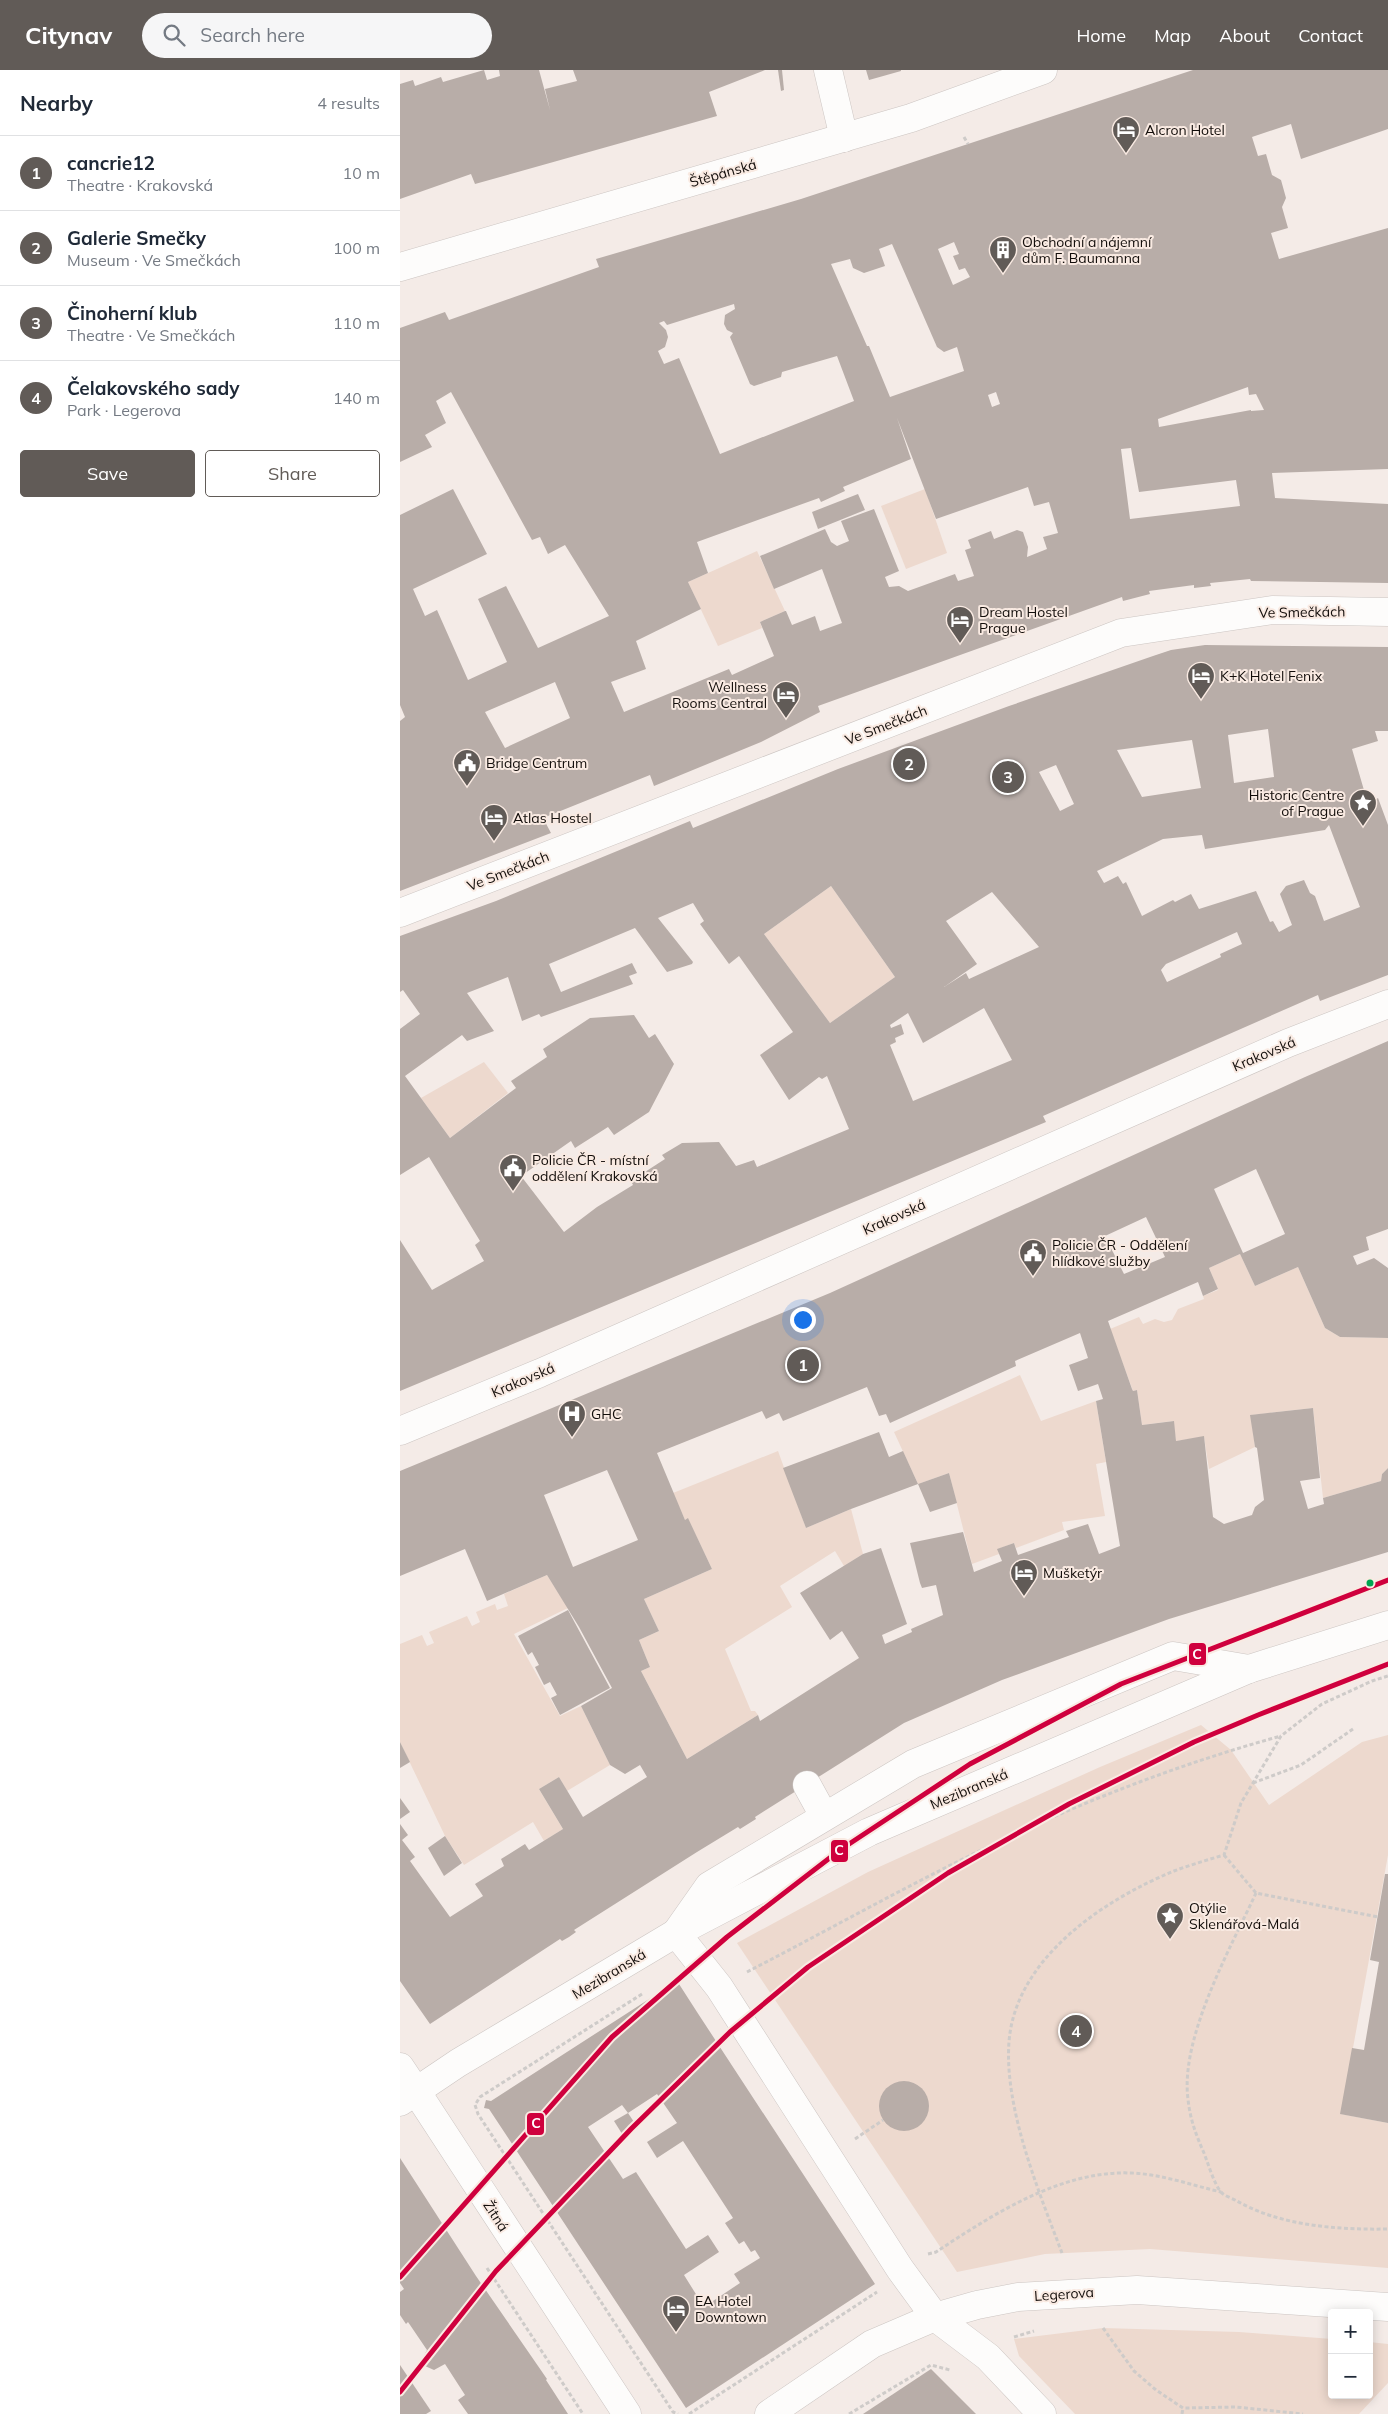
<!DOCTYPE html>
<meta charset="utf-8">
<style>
:root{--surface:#fff;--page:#f6f6f7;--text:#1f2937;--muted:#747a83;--line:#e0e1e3;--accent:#615b57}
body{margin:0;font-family:Mulish,sans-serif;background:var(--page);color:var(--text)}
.controls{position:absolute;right:15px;bottom:15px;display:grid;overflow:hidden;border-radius:5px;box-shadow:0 2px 12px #0003}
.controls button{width:45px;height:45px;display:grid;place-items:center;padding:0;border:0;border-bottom:1px solid var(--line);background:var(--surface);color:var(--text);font:25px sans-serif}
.you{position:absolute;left:402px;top:1249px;width:18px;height:18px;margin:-12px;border:4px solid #fff;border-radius:50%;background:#1a73e8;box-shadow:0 0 0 8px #1a73e833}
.badge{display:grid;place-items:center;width:32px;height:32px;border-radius:50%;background:var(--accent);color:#fff;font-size:16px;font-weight:700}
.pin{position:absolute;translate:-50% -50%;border:2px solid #fff;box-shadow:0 1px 5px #0006}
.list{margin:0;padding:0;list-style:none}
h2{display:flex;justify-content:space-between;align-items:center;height:65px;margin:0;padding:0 20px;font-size:21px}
h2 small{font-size:16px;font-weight:400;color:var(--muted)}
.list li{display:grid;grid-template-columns:32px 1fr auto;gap:15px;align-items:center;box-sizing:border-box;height:75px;padding:0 20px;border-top:1px solid var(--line)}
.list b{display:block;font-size:19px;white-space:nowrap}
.list p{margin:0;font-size:16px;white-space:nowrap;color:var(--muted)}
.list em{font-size:16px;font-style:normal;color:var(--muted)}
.actions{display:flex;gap:10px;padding:15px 20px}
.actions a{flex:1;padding:11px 0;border:1px solid var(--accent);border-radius:5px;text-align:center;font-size:18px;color:var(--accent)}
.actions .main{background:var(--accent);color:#fff}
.icon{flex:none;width:28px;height:28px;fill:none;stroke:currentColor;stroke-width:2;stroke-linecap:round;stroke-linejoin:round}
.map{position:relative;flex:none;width:988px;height:2344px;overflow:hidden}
header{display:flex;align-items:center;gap:30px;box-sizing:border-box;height:70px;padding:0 25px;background:var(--accent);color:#fff}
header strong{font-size:24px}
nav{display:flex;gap:28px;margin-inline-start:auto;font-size:18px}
.search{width:350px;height:45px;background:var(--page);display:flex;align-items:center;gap:12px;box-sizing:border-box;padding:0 18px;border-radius:28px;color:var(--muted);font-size:19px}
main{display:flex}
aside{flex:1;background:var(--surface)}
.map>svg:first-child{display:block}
.green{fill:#edd9ce}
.building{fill:#b8ada8;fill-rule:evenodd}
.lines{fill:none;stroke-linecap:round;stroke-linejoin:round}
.minor-casing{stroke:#ccc5c2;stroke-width:29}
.major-casing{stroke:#ccc5c2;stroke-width:29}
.path{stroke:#cecbc9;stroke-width:3;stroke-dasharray:4 2.5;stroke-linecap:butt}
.minor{stroke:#fdfcfb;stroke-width:28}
.major{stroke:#fdfcfb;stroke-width:28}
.metro-1-casing{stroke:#f9eae2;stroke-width:9}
.metro-1{stroke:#cf003d;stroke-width:5}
.bus-dot{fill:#00a651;stroke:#f9eae2;stroke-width:2}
.labels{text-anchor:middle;stroke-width:4;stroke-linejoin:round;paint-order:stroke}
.poi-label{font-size:14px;fill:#120d0a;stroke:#f9eae2;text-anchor:start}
.street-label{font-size:14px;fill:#120d0a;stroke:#f9eae2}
.line-badge{stroke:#f9eae2;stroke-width:2}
.badge-label{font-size:14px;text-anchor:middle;font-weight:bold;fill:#fff}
</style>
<header>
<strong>Citynav</strong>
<div class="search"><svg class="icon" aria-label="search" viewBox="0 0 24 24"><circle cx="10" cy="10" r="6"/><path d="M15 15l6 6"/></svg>Search here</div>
<nav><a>Home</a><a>Map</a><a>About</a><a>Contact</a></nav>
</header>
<main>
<aside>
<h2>Nearby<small>4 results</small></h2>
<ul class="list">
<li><span class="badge">1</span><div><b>cancrie12</b><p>Theatre · Krakovská</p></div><em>10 m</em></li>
<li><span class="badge">2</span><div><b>Galerie Smečky</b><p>Museum · Ve Smečkách</p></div><em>100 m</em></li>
<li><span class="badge">3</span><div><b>Činoherní klub</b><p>Theatre · Ve Smečkách</p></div><em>110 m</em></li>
<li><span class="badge">4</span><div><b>Čelakovského sady</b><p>Park · Legerova</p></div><em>140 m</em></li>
</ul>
<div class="actions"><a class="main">Save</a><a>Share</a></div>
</aside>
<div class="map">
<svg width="988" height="2344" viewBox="0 0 988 2344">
<rect width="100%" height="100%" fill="#f4ebe7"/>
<!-- green -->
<g class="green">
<path d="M525,419L547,483L506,499L481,436Z"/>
<path d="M357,481L385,541L360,552L362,558L318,576L288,512Z"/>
<path d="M431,816L495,907L430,953L364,864Z"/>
<path d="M84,992L108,1023L50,1068L21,1028Z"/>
<path d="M840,1184L855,1216L898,1197L925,1258L940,1267L988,1268V1398L982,1404L981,1411L923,1428L913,1338L851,1345L855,1377L809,1399L804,1367L776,1371L773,1351L742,1355L737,1320L733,1321L710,1259L739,1247L743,1254L755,1249L764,1252L772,1250L778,1239L804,1229L803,1226L818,1220L809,1198Z"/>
<path d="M620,1305L641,1351L696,1331L706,1392L696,1394L705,1446L662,1452L664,1460L616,1478L614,1473L598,1479L599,1484L572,1494L549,1403L518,1414L494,1362Z"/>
<path d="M378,1381L406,1458L451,1439L463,1484L444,1496L435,1481L380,1516L392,1537L325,1579L351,1641H355L358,1645L287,1689L241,1601L250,1597L239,1570L259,1561L244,1529L312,1499L288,1449L285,1450L273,1423Z"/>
<path d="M147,1505L168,1538L114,1564L160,1646L181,1636L210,1695L167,1721L159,1707L139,1719L163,1759L144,1771L133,1752L64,1795L45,1766L0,1672V1574L22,1565L27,1576L34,1573L29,1562L67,1546L72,1556L80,1552L76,1542L95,1534L97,1540L108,1536L104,1524Z"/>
<path d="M801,1655L831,1680L869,1735L962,1672L988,1665V1785L941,2044L988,2053V2198L750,2179L645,2184L557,2202L337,1873L468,1802L700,1697Z"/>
<path d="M703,2258L839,2262L932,2269V2325H969V2272L988,2274V2313L959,2344H675L619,2286L614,2269Z"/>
</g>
<!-- building -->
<g class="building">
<path d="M84,0L87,10L100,6L99,0H139L150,40L145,19L177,11L173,0H365L309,22L317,46L75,114L71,104L0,129V14L13,10L15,16L41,7L43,12Z"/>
<path d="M378,0H382L384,20L381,21Z"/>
<path d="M466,0H501V1L469,10Z"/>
<path d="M793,0H988V59L901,89L891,54L852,67L858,86L866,84L872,105L881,110L886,128L882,137L888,158L871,163L879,189L988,158V399L872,403L875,428L988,434V513L851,511L850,509L810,513L811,516L794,518V515L749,521L750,524L723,531L722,527L418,636L420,642L361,672L254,716L250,705L143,748L151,763L0,821V651L5,647L0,635V445L53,419L87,484L13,519L25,546L37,540L68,610L107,592L78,529L106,516L138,578L209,546L165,475L148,484L140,467L132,470L51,322L36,331L46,353L25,365L32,377L0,392V258L45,242L49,250L199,197L196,189L401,129ZM554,172L559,184L553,186L559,200L565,198L570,207L553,215L538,179ZM492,174L537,277L544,282L557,277L564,301L490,327L469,276H467L431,194L450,189L453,198L464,203L485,196L479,179ZM334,234L335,239L325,245L324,254L327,260L333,263L330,267L350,314L354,316L381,307L382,302L437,286L454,331L320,384L279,288L264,294L258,281L265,277L268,267L266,260L259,253L264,251L267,255ZM848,317L849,325L856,324L864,340L851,341V340L759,357L758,349ZM596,322L600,334L592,337L588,325ZM497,348L536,449L628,417L634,436L649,432L658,463L643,467L647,479L627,487L628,477L623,462L617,460L594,469L591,461L568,470L571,478L565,480L574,506L558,511L555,504L508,521L499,516L489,517L485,507L499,501L474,439L441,451L449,471L437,476L431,472L425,459L360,486L374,519L422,499L442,553L420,561L415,546L392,555L386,541H385L360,552L374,586L332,605L329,599L224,642L211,612L246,599L236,571L301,539L288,512L308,503L297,472L419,428L421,432L445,421L443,417L511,389ZM731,378L739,422L836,410L840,436L730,449L721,379ZM155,612L170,648L105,678L85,642Z"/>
<path d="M458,424L465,440L418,459L412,442Z"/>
<path d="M805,575L988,577V661H975L978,671L952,679L968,734L978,728L988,755V905L920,931L918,925L643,1046L646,1052L0,1321V1170L32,1220L84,1191L75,1175L80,1171L29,1087L0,1105V959L20,944L3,920L0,922V866L96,831L290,751L293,758L438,699L609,636L753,586L771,580ZM868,659L874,707L834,713L828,665ZM792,670L801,718L742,727L717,680ZM656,695L674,734L660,741L639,702ZM929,755L960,837L924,851L915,826L910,823L904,810L886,816L880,824L892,855L879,862L873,851L870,852L856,821L799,839L791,824L775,832L773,830L742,846L726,812L723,814L718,806L704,813L697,801L763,769L802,765L805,779L925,760ZM431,816L495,907L430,953L364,864ZM592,822L639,877L569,909L566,903L544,917L577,894L546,851ZM293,833L304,851L300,854L329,894L339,886L393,962L360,985L389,1030L419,1007L422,1009L427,1006L449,1059L357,1097L354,1090L336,1096L319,1072L282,1073L262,1085L265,1089L231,1111L233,1115L197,1137L164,1162L121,1106L171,1071L175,1078L208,1057L214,1065L249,1042L274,994L255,964L249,968L234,945L190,948L143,979L147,987L111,1011L116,1018L50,1068L5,1006L62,965L67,971L94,961L67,923L108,907L122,951L139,944L141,947L233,914L229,906L237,903L232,893L161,922L149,894L235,858L267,902L292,894L293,892L258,848ZM837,862L842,874L820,884L821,887L767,912L761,900L766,894ZM584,938L612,990L513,1031L490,975L496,972L495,968L504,964L501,954L491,958L490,955L508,943L523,973Z"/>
<path d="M988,971V1159L966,1167L969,1180L953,1186L957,1195L974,1188L988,1198V1268L940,1267L925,1258L898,1197L855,1216L840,1184L809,1198L818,1219L803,1226L798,1212L708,1251L732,1319L733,1321L737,1320L742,1355L774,1351L776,1371L804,1366L813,1447L824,1454L852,1445L855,1437L864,1430L857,1378L855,1377L850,1345L913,1338L920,1408L900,1411L908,1439L924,1434L923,1428L981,1411L982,1404L988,1398V1482L769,1549L602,1610L504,1653L355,1747L356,1749L340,1759L338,1757L297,1782L174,1860L176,1862L169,1867L162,1871L160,1869L30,1954L0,1911V1754L8,1765L2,1770L15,1787L10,1791L50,1847L83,1826L75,1814L104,1796L101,1789L125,1774L129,1780L163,1759L139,1719L159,1707L183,1747L247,1707L240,1695L225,1704L210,1695L181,1636L212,1618L179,1557L147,1505L87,1531L65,1479L0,1506V1401L430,1223L905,1007ZM856,1099L885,1164L843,1183L814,1119ZM746,1147L765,1187L724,1204L705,1166ZM680,1263L688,1288L669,1295L678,1321L698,1314L703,1329L696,1331L720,1476L699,1484L688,1454L666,1461L669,1467L618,1485L614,1473L597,1479L602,1491L574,1502L563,1462L510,1473L520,1513L522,1518L536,1515L543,1545L511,1559L512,1562L485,1574L482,1565L507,1554L481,1478L463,1484L400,1523L430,1570L442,1561L459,1588L360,1651L358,1645L287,1689L241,1601L250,1597L239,1570L259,1561L244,1529L312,1499L288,1448L285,1450L257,1383L362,1341L366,1349L379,1343L383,1351L467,1317L479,1346L486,1344L490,1353L616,1296L615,1291ZM207,1400L238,1470L173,1497L144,1425Z"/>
<path d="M479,1362L489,1387L503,1381L518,1414L451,1439L406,1458L383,1398Z"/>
<path d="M549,1403L557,1433L530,1442L518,1414Z"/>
<path d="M168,1540L210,1618L160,1645L151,1628L157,1625L150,1612L144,1615L135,1597L139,1595L132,1582L128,1585L118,1566Z"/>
<path d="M0,1672L10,1692L0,1698Z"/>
<path d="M0,1728L10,1742L0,1749Z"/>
<path d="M45,1766L62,1793L44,1806L28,1778Z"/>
<path d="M985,1804H988V2053L940,2044L952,1978L964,1980L979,1892L970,1890Z"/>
<path d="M274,1913L277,1916L279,1914L297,1942L475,2214L286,2338L89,2039L84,2038L86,2030L91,2031ZM257,2024L277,2053L247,2072L257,2088L283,2071L333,2148L325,2153L339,2174L344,2171L351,2182L355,2180L360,2188L334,2204L340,2213L304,2237L284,2205L319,2182L308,2165L286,2179L236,2102L223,2109L188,2057L222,2035L228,2043Z"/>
<circle cx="504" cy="2036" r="25"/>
<path d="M228,2043L238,2058L224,2067L214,2051Z"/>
<path d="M0,2088L76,2206L147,2309L146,2310L168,2344H68L58,2330L65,2325L45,2294L34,2300L25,2296L22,2289L27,2280L8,2252L6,2254L0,2245V2222L4,2219L0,2213Z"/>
<path d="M0,2295L31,2341L26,2344H0Z"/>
<path d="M531,2299L576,2344H463Z"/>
</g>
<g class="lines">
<defs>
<g id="minor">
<path d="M428,0L444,68"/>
<path d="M0,197L511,48L643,0"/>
<path d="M0,843L721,563L872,540L988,542"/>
<path d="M0,1361L140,1303L888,973L988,934"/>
<path d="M407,1715L424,1746"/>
<path d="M16,2021L227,2344"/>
<path d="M642,2344L588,2287L535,2247L500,2199L319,1917L276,1863L309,1816L513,1694L773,1586L849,1599"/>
</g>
<g id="major">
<path d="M0,1997L16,2021"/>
<path d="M0,2032L58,1993L276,1863L469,1762L849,1599L988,1555"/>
<path d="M369,2344L472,2274L535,2247L577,2235L618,2227L737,2220L988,2237"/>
</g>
</defs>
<!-- minor casing -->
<use href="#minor" class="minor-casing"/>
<!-- major casing -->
<use href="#major" class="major-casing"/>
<!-- path -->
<g class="path">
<path d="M564,67L568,74"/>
<path d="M853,1713L901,1695L953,1659"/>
<path d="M824,1785L856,1823L978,1847"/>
<path d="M856,1823C830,1879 780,1968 788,2029C790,2049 796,2065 804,2083C808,2093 814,2114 821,2122C824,2126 832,2128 837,2131C881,2156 938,2160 988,2159"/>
<path d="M347,1902C442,1853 536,1799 633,1756C713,1720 797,1689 881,1666"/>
<path d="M242,1924L80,2027L75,2035L78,2044L273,2342L278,2344"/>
<path d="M455,2069L483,2050"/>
<path d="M662,2183C639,2122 604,2038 609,1972C615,1889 703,1830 774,1801C790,1795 807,1790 824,1785L841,1733L881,1666L922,1634L972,1611L988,1606"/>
<path d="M528,2184L536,2182C592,2145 661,2100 731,2103C761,2104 791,2115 821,2122"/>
<path d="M87,2198L183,2344"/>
<path d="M703,2258L734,2301L756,2320L783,2338L836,2337L903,2344"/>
<path d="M614,2267L634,2261"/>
<path d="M289,2344L477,2222"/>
<path d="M449,2344L531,2295L550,2300"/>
<path d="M782,2344L783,2338"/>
</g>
<!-- minor -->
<use href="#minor" class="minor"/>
<!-- major -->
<use href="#major" class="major"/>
<defs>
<g id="metro-1">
<path d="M0,2207L212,1967L327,1867L440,1780L570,1694L721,1614L988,1510"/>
<path d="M0,2322L96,2201L231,2059L330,1962L408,1897L548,1803L669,1734L794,1672L858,1645L988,1594"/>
</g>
</defs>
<!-- metro-1 casing -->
<use href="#metro-1" class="metro-1-casing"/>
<!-- metro-1 -->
<use href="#metro-1" class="metro-1"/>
</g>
<!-- icons -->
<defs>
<symbol id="hotel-pin" viewBox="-11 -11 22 30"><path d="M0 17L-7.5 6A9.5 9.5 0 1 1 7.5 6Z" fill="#615b57" stroke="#f9eae2"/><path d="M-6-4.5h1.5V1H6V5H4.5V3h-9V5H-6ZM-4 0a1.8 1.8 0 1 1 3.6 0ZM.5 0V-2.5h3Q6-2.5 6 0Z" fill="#fff"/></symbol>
<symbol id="building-pin" viewBox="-11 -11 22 30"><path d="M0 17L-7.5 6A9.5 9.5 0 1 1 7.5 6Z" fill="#615b57" stroke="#f9eae2"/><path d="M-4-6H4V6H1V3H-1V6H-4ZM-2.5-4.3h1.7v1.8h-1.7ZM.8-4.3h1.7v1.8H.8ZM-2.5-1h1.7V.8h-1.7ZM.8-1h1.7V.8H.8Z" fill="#fff"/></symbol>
<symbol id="civic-pin" viewBox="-11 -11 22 30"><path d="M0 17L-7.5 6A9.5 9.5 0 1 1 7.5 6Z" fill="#615b57" stroke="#f9eae2"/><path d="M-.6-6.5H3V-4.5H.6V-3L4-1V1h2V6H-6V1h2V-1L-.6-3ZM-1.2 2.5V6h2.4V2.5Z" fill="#fff"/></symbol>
<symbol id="sight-pin" viewBox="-11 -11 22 30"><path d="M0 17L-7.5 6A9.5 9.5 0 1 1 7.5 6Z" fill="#615b57" stroke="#f9eae2"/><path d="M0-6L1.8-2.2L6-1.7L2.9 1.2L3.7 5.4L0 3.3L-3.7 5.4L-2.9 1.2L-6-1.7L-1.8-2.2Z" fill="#fff"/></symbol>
<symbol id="hospital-pin" viewBox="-11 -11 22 30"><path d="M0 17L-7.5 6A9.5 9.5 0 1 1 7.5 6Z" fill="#615b57" stroke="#f9eae2"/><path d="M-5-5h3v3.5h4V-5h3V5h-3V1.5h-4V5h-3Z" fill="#fff"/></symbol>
</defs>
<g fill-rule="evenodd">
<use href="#hotel-pin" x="710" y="44" width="32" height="43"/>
<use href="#building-pin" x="587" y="164" width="32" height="43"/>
<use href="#hotel-pin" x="544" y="534" width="32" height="43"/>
<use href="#hotel-pin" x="785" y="590" width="32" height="43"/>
<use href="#hotel-pin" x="370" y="609" width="32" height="43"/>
<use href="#civic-pin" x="51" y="677" width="32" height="43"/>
<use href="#sight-pin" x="947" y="717" width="32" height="43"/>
<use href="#hotel-pin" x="78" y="732" width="32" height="43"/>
<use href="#civic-pin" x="97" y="1082" width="32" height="43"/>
<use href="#civic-pin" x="617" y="1167" width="32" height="43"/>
<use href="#hospital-pin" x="156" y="1328" width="32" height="43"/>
<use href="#hotel-pin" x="608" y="1487" width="32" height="43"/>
<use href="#sight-pin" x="754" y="1830" width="32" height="43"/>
<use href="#hotel-pin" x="260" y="2223" width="32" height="43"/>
</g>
<!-- markers -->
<circle class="bus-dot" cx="970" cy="1513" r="4.5"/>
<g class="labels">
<!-- poi labels -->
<g class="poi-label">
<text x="745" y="65">Alcron Hotel</text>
<text x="622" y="177">Obchodní a nájemní<tspan x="622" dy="16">dům F. Baumanna</tspan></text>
<text x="579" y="547">Dream Hostel<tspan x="579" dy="16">Prague</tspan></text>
<text x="820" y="611">K+K Hotel Fenix</text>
<text x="367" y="622" text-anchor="end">Wellness<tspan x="367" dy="16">Rooms Central</tspan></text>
<text x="86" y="698">Bridge Centrum</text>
<text x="944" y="730" text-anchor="end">Historic Centre<tspan x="944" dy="16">of Prague</tspan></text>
<text x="113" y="753">Atlas Hostel</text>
<text x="132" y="1095">Policie ČR - místní<tspan x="132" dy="16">oddělení Krakovská</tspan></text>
<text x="652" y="1180">Policie ČR - Oddělení<tspan x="652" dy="16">hlídkové služby</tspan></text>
<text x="191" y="1349">GHC</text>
<text x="643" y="1508">Mušketýr</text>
<text x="789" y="1843">Otýlie<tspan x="789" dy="16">Sklenářová-Malá</tspan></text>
<text x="295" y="2236">EA Hotel<tspan x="295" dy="16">Downtown</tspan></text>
</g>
<!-- street labels -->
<g class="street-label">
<text transform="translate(323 103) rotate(-16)" y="5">Štěpánská</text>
<text transform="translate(902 542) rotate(-1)" y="5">Ve Smečkách</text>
<text transform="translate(486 655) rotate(-21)" y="5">Ve Smečkách</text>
<text transform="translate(108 801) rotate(-21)" y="5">Ve Smečkách</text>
<text transform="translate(864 984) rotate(-23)" y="5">Krakovská</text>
<text transform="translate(494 1147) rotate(-24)" y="5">Krakovská</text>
<text transform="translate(123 1310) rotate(-23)" y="5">Krakovská</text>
<text transform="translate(569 1719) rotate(-23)" y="5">Mezibranská</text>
<text transform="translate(209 1904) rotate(-31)" y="5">Mezibranská</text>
<text transform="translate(96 2146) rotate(57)" y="5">Žitná</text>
<text transform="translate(664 2224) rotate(-4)" y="5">Legerova</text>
</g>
</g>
<g class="line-badge">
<rect x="788" y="1572" width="19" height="24" rx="5" fill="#cf003d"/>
<rect x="430" y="1769" width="19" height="24" rx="5" fill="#cf003d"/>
<rect x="126" y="2042" width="19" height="24" rx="5" fill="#cf003d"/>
</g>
<g class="badge-label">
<text x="797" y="1589">C</text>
<text x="439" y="1785">C</text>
<text x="136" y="2058">C</text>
</g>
</svg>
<div class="controls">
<button>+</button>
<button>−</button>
</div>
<div class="you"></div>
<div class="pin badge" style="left:403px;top:1295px">1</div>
<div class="pin badge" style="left:509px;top:694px">2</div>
<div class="pin badge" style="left:608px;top:707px">3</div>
<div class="pin badge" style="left:676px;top:1961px">4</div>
</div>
</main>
